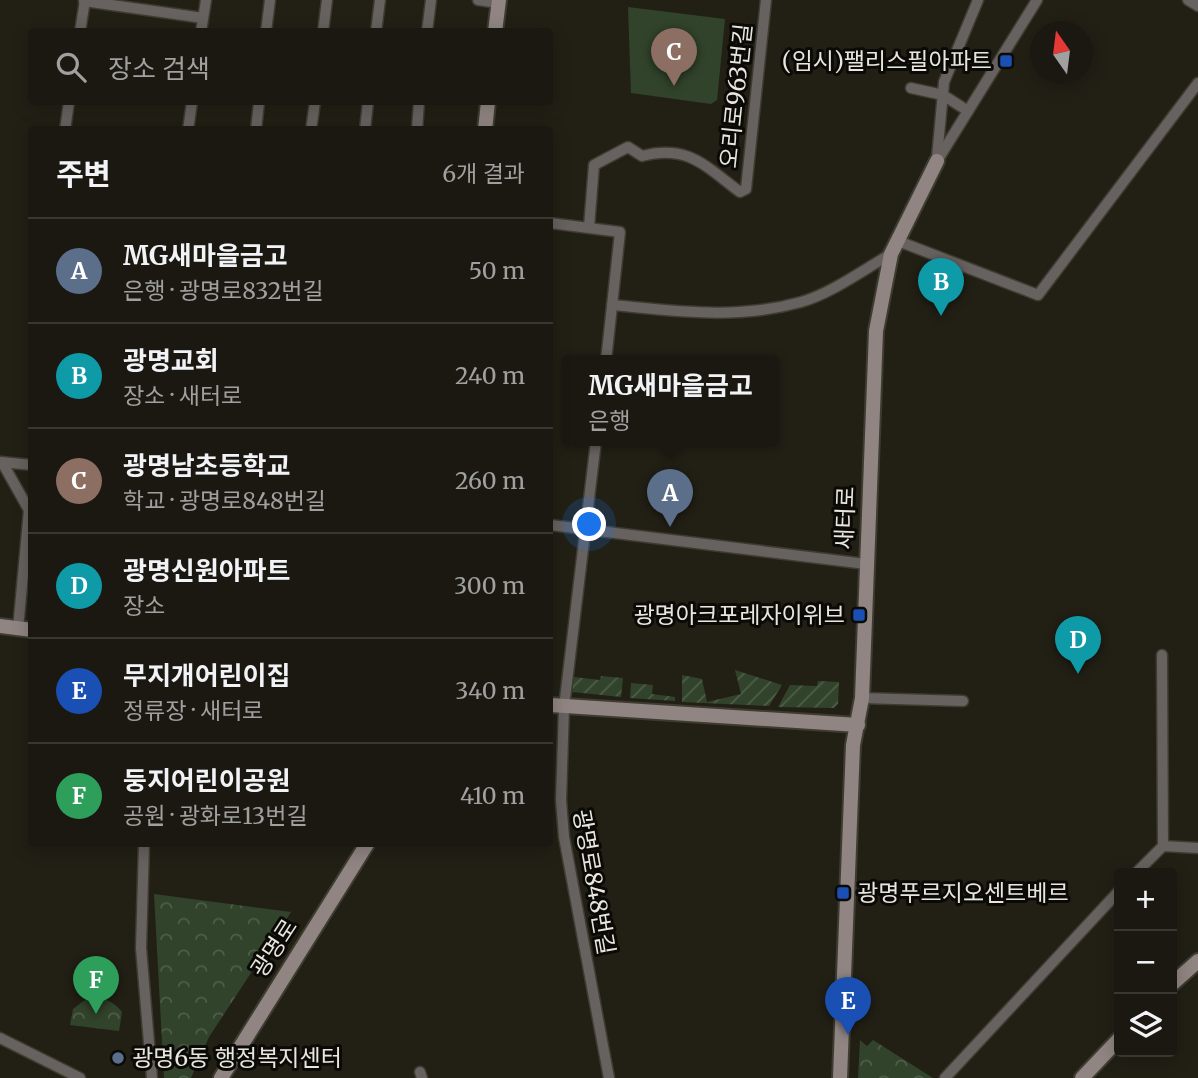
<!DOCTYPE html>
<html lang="ko">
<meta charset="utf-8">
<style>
:root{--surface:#1a1810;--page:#27251e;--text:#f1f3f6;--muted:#9fa09f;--line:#383730;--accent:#2563eb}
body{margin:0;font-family:Merriweather,"Noto Sans KR",serif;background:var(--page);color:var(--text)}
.controls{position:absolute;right:21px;bottom:21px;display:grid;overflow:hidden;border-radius:7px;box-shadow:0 4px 18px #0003}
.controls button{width:63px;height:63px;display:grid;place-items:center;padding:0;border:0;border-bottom:2px solid var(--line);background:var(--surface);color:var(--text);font:35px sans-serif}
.compass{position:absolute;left:1030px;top:21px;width:63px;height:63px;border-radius:50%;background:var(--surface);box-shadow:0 4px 18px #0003;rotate:346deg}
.you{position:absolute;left:590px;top:525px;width:24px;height:24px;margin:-18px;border:5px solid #fff;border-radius:50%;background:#1a73e8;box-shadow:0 0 0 10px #1a73e833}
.badge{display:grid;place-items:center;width:46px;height:46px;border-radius:50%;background:var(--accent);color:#fff;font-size:23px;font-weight:700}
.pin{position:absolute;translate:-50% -58px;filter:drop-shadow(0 2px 4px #0008)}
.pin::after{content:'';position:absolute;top:37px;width:24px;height:21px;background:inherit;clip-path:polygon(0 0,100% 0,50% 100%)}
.popup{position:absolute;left:562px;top:355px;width:217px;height:91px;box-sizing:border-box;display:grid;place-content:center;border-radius:7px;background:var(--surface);filter:drop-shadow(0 2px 5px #0005);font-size:23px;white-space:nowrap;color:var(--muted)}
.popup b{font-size:26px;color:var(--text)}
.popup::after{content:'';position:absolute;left:50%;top:100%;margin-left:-14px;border:14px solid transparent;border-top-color:var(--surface)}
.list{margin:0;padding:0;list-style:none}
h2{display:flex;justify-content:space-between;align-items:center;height:91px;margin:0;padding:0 28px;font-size:30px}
h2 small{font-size:23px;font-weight:400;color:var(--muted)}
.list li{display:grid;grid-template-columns:46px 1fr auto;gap:21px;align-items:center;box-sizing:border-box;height:105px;padding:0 28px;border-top:2px solid var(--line)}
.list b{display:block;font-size:26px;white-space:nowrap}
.list p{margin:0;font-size:23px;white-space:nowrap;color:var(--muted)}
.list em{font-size:23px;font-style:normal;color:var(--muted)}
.icon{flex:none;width:38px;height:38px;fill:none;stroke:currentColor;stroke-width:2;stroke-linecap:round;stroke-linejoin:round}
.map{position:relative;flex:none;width:1198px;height:1078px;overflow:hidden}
.search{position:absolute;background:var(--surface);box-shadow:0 4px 18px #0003;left:28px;top:28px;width:525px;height:77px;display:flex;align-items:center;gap:18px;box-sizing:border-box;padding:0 24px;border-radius:7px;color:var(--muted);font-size:26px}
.panel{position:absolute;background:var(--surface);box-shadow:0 4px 18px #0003;left:28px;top:126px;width:525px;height:721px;border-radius:7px}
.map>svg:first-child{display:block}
.forest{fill:url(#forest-crowns)}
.garden{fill:url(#garden-furrows)}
.pitch{fill:#31432b}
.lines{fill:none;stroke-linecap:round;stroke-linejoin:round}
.street-casing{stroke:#3e3c31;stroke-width:13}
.secondary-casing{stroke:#3e3c31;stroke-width:18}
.street{stroke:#67615f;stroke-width:10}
.secondary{stroke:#908583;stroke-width:14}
.transit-dot{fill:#1a4fb4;stroke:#0b0a06;stroke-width:2.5}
.service-dot{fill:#5c6f8a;stroke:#0b0a06;stroke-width:2.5}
.labels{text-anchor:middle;stroke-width:6;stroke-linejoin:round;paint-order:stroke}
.poi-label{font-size:23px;fill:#e8e7df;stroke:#0b0a06;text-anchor:end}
.street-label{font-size:23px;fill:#e8e7df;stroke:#0b0a06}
</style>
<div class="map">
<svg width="1198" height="1078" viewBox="0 0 1198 1078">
<defs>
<pattern id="forest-crowns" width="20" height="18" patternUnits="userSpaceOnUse" patternTransform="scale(1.75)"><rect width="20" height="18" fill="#31432b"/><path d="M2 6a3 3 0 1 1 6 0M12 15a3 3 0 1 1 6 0" fill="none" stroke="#4f5e49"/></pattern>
<pattern id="garden-furrows" width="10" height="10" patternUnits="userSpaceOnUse" patternTransform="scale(1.75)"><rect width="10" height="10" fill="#31432b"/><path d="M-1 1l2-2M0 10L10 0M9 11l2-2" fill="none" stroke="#4f5e49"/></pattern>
</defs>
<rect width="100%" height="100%" fill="#222015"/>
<!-- forest -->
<g class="forest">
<path d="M154,894L291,912L209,1037L191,1078H164Z"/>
<path d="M90,996C105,998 113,1001 122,1012L119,1031L70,1025L73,1009Z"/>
<path d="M860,1040L867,1046L873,1040L933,1078H858Z"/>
</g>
<!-- garden -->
<g class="garden">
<path d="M735,670L782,685L769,706L682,702V675L702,679L707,702L741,694Z"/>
<path d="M601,676L623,678L621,697L572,692L574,677L600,680Z"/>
<path d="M818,681L839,682L838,704L834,708L778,707L790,685L817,686Z"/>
<path d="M631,683L653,685L652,694L675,697V701L630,698Z"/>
</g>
<!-- pitch -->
<path class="pitch" d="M628,7L725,19L717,100L711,104L631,93Z"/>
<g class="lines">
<defs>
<g id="street">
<path d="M478,0L499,3"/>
<path d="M1188,0L1198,6"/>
<path d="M84,1L203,18"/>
<path d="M80,32L85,0"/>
<path d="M201,32L206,0"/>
<path d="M266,32L270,0"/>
<path d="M323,32L327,0"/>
<path d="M376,32L380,0"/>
<path d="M427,32L431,0"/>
<path d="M911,88L943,95L968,111"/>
<path d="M65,130L69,102"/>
<path d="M188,130L192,102"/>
<path d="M256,130L259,102"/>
<path d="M311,130L315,102"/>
<path d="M365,130L368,102"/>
<path d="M417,130L419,102"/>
<path d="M937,157L944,82L978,0"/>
<path d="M937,161L1037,0"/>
<path d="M550,223L620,232L606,361"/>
<path d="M589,227L594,165L628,147L642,156C688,144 705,166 740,192L746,189L766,0"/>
<path d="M898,241L1038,295L1198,83"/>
<path d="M612,305C676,311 737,320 801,302C832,293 863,270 891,254"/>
<path d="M596,441L564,707L561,800L564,837L609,1078"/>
<path d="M1,462L32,465"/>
<path d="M2,462L29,510L18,629"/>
<path d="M550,525L866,564"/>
<path d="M1162,655L1163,846"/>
<path d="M862,698L963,701"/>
<path d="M144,844L141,948L152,1078"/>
<path d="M1136,873L1163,846L1198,848"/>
<path d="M0,1038L80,1078"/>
<path d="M420,1072L422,1078"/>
<path d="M945,1078L1119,891"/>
</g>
<g id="secondary">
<path d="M495,32L499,0"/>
<path d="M485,130L488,102"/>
<path d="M0,626L32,630"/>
<path d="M550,705L858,725"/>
<path d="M1172,984L1198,961"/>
<path d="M221,1078L367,844"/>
<path d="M840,1078L853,745L862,698L876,331L891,254L937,161"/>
<path d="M1082,1078L1119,1039"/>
</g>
</defs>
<!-- street casing -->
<use href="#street" class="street-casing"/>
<!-- secondary casing -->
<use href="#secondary" class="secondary-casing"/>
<!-- street -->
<use href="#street" class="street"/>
<!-- secondary -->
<use href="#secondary" class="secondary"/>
</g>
<!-- markers -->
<g class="transit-dot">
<rect x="999" y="54" width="14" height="14" rx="3.5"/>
<rect x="852" y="608" width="14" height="14" rx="3.5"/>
<rect x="836" y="886" width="14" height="14" rx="3.5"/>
</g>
<circle class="service-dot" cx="118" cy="1058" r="7"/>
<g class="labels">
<!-- poi labels -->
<g class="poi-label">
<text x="992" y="69">(임시)팰리스필아파트</text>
<text x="845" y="623">광명아크포레자이위브</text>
<text x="857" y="901" text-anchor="start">광명푸르지오센트베르</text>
<text x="132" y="1066" text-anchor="start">광명6동 행정복지센터</text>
</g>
<!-- street labels -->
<g class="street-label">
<text transform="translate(736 96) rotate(-84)" y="8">오리로963번길</text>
<text transform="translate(845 518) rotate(-88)" y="8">새터로</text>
<text transform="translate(594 882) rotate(80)" y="8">광명로848번길</text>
<text transform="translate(274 948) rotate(-57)" y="8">광명로</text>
</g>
</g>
</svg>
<div class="controls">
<button>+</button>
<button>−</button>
<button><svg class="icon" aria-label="layers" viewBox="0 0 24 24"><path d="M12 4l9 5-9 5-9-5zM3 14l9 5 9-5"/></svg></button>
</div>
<svg class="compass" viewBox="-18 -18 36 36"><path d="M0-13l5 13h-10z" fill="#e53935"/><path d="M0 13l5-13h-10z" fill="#9fa09f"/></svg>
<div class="you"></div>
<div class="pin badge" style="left:670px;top:527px;background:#5c6f8a">A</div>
<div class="popup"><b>MG새마을금고</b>은행</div>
<div class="pin badge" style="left:941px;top:316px;background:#0f9aa8">B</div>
<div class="pin badge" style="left:674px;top:86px;background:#8d6e63">C</div>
<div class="pin badge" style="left:1078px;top:674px;background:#0f9aa8">D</div>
<div class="pin badge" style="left:848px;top:1035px;background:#1a4fb4">E</div>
<div class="pin badge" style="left:96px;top:1014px;background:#2e9e5b">F</div>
<div class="search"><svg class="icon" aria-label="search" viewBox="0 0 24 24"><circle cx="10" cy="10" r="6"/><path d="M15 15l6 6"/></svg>장소 검색</div>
<section class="panel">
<h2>주변<small>6개 결과</small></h2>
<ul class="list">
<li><span class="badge" style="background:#5c6f8a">A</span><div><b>MG새마을금고</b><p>은행 · 광명로832번길</p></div><em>50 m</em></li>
<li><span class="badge" style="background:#0f9aa8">B</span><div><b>광명교회</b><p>장소 · 새터로</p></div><em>240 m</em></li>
<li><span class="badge" style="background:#8d6e63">C</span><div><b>광명남초등학교</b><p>학교 · 광명로848번길</p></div><em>260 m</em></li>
<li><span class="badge" style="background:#0f9aa8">D</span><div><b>광명신원아파트</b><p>장소</p></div><em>300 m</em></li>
<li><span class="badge" style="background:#1a4fb4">E</span><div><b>무지개어린이집</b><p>정류장 · 새터로</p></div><em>340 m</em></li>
<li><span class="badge" style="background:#2e9e5b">F</span><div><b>둥지어린이공원</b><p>공원 · 광화로13번길</p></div><em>410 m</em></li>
</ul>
</section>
</div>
